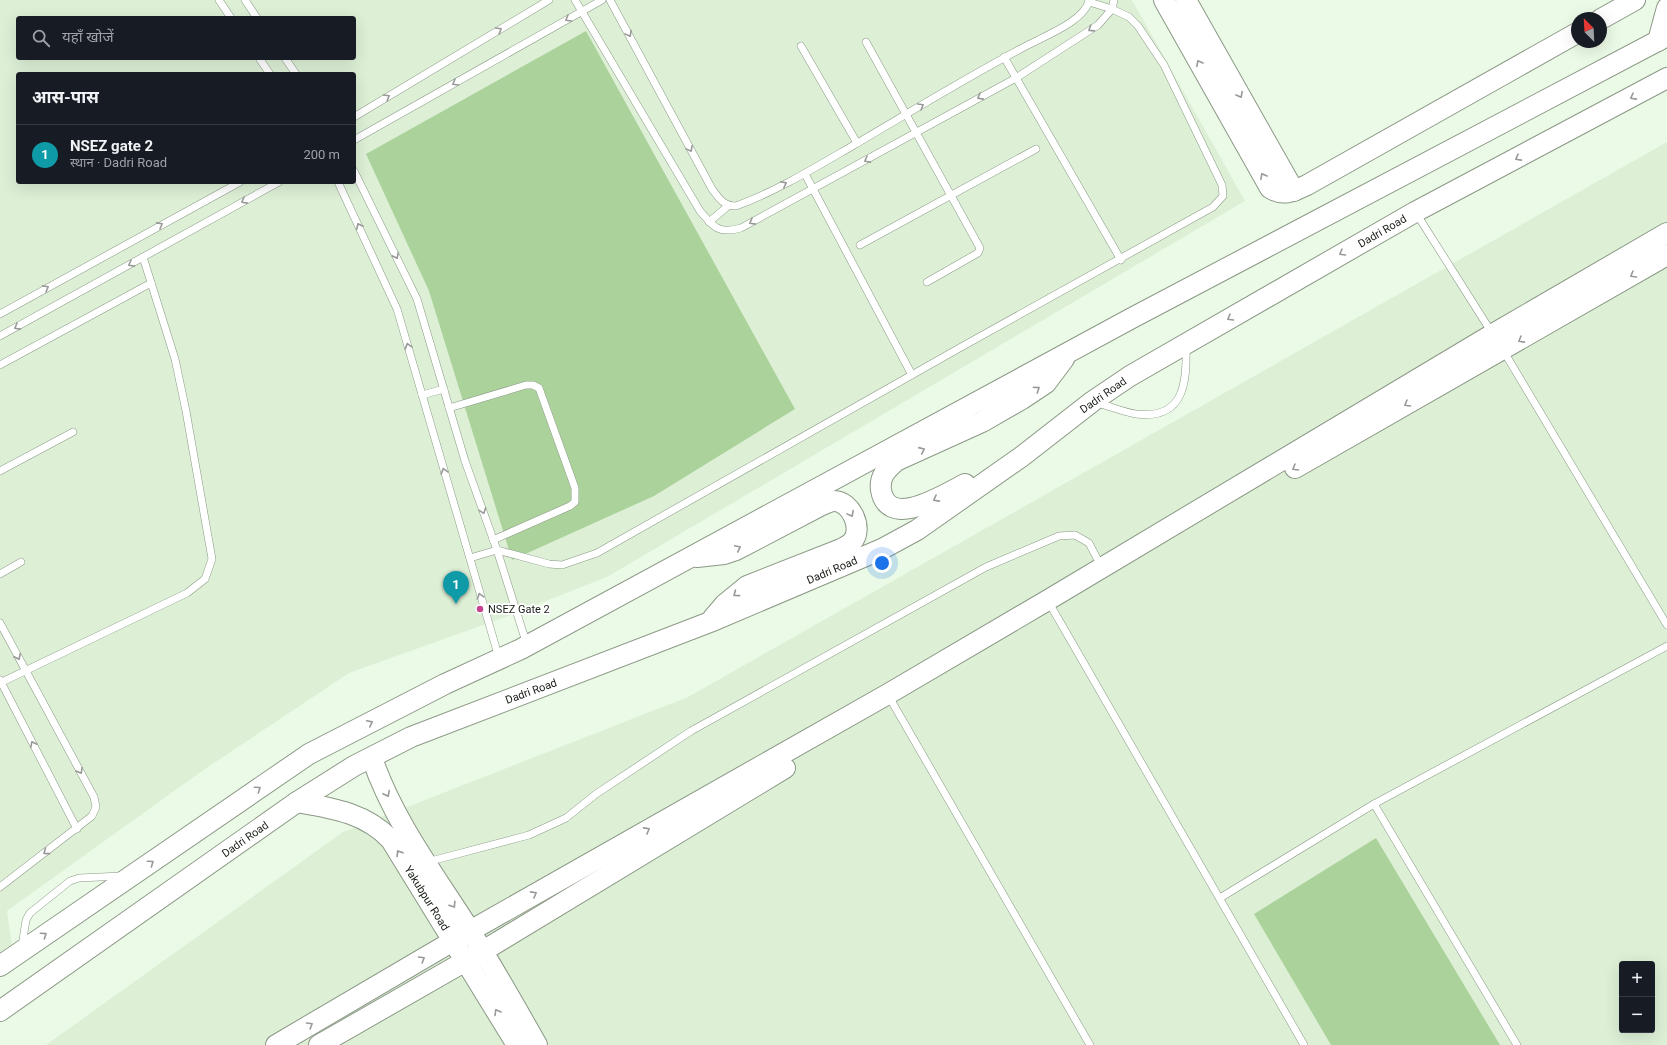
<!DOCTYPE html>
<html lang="hi">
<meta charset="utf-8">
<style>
:root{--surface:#171b24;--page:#242831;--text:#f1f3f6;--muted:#9ea1a6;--line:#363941;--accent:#0f766e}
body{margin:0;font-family:Roboto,"Noto Sans Devanagari",sans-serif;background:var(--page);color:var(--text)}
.controls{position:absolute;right:12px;bottom:12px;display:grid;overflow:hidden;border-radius:4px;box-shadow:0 4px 16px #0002}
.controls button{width:36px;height:36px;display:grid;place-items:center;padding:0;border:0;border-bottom:1px solid var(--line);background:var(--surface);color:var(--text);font:20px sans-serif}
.compass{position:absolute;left:1571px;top:12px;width:36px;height:36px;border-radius:50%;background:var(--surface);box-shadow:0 4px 16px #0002;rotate:336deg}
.you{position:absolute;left:882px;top:563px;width:14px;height:14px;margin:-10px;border:3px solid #fff;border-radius:50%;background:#1a73e8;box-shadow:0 0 0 6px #1a73e833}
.badge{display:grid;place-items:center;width:26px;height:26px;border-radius:50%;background:var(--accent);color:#fff;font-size:13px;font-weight:700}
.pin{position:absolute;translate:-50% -33px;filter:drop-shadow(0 1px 2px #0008)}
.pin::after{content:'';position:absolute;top:21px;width:14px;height:12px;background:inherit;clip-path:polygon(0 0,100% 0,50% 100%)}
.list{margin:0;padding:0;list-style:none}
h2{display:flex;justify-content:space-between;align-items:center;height:52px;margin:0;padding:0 16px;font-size:17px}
h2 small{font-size:13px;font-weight:400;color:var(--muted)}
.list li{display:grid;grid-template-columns:26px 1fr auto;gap:12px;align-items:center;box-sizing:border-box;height:60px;padding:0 16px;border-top:1px solid var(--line)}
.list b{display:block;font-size:15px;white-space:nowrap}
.list p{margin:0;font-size:13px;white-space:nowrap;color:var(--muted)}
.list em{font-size:13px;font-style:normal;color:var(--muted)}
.icon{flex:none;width:22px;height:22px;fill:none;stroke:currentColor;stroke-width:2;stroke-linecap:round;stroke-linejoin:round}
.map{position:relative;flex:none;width:1667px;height:1045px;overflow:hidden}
.search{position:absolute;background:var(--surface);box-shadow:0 4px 16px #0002;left:16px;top:16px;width:340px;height:44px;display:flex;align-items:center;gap:10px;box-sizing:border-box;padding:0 14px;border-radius:4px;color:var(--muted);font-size:15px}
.panel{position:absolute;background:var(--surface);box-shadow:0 4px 16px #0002;left:16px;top:72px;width:340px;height:112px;border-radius:4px}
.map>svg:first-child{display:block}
.built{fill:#ddf0d6;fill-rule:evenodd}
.green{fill:#acd29c}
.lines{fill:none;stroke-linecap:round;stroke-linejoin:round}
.lane-casing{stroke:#8b9886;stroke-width:8}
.secondary-casing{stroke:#8b9886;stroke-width:22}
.lane{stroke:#fff;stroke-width:7}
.secondary{stroke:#fff;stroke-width:20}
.oneway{stroke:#979996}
.poi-dot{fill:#c44490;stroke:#fff;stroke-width:1.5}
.labels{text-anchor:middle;stroke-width:3.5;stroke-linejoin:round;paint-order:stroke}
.street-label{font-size:11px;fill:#171c15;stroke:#fff}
.poi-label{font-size:11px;fill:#171c15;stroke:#fff;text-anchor:start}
</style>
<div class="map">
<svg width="1667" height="1045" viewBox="0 0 1667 1045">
<rect width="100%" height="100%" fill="#ebfae6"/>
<!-- built -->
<g class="built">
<path d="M0,0H1132L1245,201L607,577L500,619L349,673L202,771L7,911L12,945L7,957L0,962ZM18,18H354V58H18ZM18,74H354V182H18Z"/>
<path d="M1667,142V1045H46L343,832L688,697ZM1622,964H1652V1030H1622Z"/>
</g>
<!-- green -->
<g class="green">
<path d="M586,31L795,409L654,496L512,560L429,291L366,154Z"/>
<path d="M1376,838L1500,1045H1331L1254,914Z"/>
</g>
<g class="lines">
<defs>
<g id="lane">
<path d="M219,0L231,18"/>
<path d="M245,0L257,18"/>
<path d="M575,0L700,211C714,228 719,234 741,228L1016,78L1098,25L1112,9L1114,0"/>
<path d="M610,0L712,189C719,198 723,206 736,206C777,191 816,167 854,145C912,111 969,76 1028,45C1045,36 1086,20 1089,0"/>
<path d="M866,42L980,248L978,253L927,282"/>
<path d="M801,46L857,143"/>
<path d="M1004,57L1121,260"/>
<path d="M259,58L270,74"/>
<path d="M285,58L296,74"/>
<path d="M354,117L549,0"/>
<path d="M354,140L602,0"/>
<path d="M354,171L417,299L465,461L497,550L527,645"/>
<path d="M805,174L912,375"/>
<path d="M338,182L397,309L499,658"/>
<path d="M1416,213L1492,333"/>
<path d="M709,222L728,206"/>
<path d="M860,245L1036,149"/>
<path d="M0,314L240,182"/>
<path d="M0,336L279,182"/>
<path d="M1503,350L1667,625"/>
<path d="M0,365L151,283"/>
<path d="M422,395L444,389"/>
<path d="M1097,403C1110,406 1123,412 1136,414C1185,420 1187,382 1186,345"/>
<path d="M449,408L526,385H533L539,388L575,488V502L570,506L493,540"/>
<path d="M0,471L73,432"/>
<path d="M470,558L497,550L549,564L562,565L597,553L963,346L1213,207L1223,196L1222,185L1164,65L1138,26L1129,17L1112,9L1089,2"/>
<path d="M0,574L21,562"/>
<path d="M1048,601L1304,1045"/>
<path d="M0,623L94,797L96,807L92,816L0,887"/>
<path d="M0,680L77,829"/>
<path d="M0,683L187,593L205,579L212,559L186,411L175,359L143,257"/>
<path d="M888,695L1090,1045"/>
<path d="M1374,804L1517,1045"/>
<path d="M427,862L529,835L566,818L596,794L691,731L986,567L1059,536L1075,535L1089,543L1101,566"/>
<path d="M1220,898L1374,804L1667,646"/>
<path d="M22,946L26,920L30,913L70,881L79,878L121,876"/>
</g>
<g id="secondary">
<path d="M1164,0L1270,188C1283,197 1294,191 1307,185L1577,33"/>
<path d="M1186,0L1294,191"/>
<path d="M1601,19L1635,0"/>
<path d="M1658,41L1667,8"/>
<path d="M1295,468L1667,255"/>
<path d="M965,484C945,494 888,531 881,490C879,476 887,469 896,461L982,422L1022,399L1046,383L1064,359"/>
<path d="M697,557L724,554L736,550L822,505C825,504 830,501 834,501C851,501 864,529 852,542C849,545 845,547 841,549L747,586L725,604L713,618"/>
<path d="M372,758C393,820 434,874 469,929C493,967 515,1006 537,1045"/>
<path d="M297,802C332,808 366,813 391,840L517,1045"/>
<path d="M0,966L309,754L445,684L521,649L1132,318L1667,36"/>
<path d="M0,1011L297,802L354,766L411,737L710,622L882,549L917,530L1021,457L1093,401L1130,376L1415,212L1667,78"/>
<path d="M276,1045L470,931L888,694L1048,600L1493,334L1667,233"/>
<path d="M319,1045L483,951L785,768"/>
</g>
</defs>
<!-- lane casing -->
<use href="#lane" class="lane-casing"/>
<!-- secondary casing -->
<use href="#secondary" class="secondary-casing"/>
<!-- lane -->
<use href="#lane" class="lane"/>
<!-- secondary -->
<use href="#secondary" class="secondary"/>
</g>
<!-- one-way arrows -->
<defs><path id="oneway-chevron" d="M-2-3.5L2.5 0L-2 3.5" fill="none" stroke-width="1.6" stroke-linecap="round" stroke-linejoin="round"/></defs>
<g class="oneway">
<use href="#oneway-chevron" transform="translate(568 19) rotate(150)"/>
<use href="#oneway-chevron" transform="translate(1091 29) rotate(147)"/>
<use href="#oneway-chevron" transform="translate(499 30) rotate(-31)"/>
<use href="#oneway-chevron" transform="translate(629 34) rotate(62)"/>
<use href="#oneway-chevron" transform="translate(1199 63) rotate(-119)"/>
<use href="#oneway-chevron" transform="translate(455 83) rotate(150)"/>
<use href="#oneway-chevron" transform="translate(1240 95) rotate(61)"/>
<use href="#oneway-chevron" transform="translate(387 97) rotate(-31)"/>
<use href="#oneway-chevron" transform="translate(980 97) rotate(151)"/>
<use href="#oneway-chevron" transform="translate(1633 97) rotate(152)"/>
<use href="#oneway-chevron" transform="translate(921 106) rotate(-30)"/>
<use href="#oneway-chevron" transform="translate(690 149) rotate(62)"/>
<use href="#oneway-chevron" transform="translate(1518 158) rotate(152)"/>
<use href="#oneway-chevron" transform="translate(867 160) rotate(151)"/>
<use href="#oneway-chevron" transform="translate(1263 176) rotate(-119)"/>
<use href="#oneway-chevron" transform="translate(784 184) rotate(-26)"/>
<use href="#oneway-chevron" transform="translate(244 201) rotate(151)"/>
<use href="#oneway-chevron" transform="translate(752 222) rotate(151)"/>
<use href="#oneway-chevron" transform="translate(160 225) rotate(-29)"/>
<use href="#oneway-chevron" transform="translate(359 226) rotate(-115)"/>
<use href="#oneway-chevron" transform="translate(1342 253) rotate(150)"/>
<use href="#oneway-chevron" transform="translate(396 256) rotate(64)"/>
<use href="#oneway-chevron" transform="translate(131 264) rotate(151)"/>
<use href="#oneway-chevron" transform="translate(1633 275) rotate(150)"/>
<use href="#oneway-chevron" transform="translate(46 288) rotate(-29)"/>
<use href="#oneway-chevron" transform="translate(1230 318) rotate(150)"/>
<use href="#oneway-chevron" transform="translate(17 327) rotate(151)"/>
<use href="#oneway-chevron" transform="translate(1521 340) rotate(151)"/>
<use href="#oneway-chevron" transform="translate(408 346) rotate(-106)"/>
<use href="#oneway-chevron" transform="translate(1037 389) rotate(-34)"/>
<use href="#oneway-chevron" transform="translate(1407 404) rotate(150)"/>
<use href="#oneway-chevron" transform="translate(922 450) rotate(-24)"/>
<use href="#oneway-chevron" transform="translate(1295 468) rotate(150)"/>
<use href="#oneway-chevron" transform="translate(444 471) rotate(-106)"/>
<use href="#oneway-chevron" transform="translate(936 499) rotate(152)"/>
<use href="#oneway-chevron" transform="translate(483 511) rotate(70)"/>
<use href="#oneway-chevron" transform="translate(851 514) rotate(62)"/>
<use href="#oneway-chevron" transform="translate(738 548) rotate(-25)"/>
<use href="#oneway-chevron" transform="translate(736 594) rotate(143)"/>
<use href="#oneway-chevron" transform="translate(480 596) rotate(-107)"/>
<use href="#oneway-chevron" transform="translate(18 657) rotate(63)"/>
<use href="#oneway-chevron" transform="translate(370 723) rotate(-27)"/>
<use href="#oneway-chevron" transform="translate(33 744) rotate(-117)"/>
<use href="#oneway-chevron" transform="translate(80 771) rotate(61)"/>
<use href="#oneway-chevron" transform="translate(258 789) rotate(-35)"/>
<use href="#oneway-chevron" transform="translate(387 794) rotate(63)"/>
<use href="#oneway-chevron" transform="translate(647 830) rotate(-29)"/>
<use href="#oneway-chevron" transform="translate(46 852) rotate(143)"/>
<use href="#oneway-chevron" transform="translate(399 853) rotate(-122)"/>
<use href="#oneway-chevron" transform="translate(151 863) rotate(-35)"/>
<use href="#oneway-chevron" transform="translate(534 894) rotate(-29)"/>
<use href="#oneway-chevron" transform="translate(453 905) rotate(57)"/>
<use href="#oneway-chevron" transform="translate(44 935) rotate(-34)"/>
<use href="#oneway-chevron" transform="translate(422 959) rotate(-31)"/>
<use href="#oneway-chevron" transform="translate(497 1012) rotate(-121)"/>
<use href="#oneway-chevron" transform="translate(310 1025) rotate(-31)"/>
</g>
<!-- markers -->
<circle class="poi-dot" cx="480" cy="609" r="4"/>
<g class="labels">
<!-- street labels -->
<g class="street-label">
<text transform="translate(1382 231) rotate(-30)" y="4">Dadri Road</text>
<text transform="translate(1103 395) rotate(-35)" y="4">Dadri Road</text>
<text transform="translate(832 570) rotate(-23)" y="4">Dadri Road</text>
<text transform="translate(531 691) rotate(-20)" y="4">Dadri Road</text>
<text transform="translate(245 839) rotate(-35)" y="4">Dadri Road</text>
<text transform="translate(427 898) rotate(58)" y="4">Yakubpur Road</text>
</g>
<!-- poi labels -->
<g class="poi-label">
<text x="488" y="613">NSEZ Gate 2</text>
</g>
</g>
</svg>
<div class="controls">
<button>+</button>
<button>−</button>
</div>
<svg class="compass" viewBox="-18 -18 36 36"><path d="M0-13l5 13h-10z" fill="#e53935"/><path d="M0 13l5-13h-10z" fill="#9ea1a6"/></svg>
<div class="you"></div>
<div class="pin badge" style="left:456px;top:604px;background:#0f9aa8">1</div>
<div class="search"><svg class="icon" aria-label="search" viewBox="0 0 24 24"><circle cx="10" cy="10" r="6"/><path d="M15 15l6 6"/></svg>यहाँ खोजें</div>
<section class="panel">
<h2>आस-पास<small></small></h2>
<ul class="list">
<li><span class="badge" style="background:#0f9aa8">1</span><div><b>NSEZ gate 2</b><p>स्थान · Dadri Road</p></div><em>200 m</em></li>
</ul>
</section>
</div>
